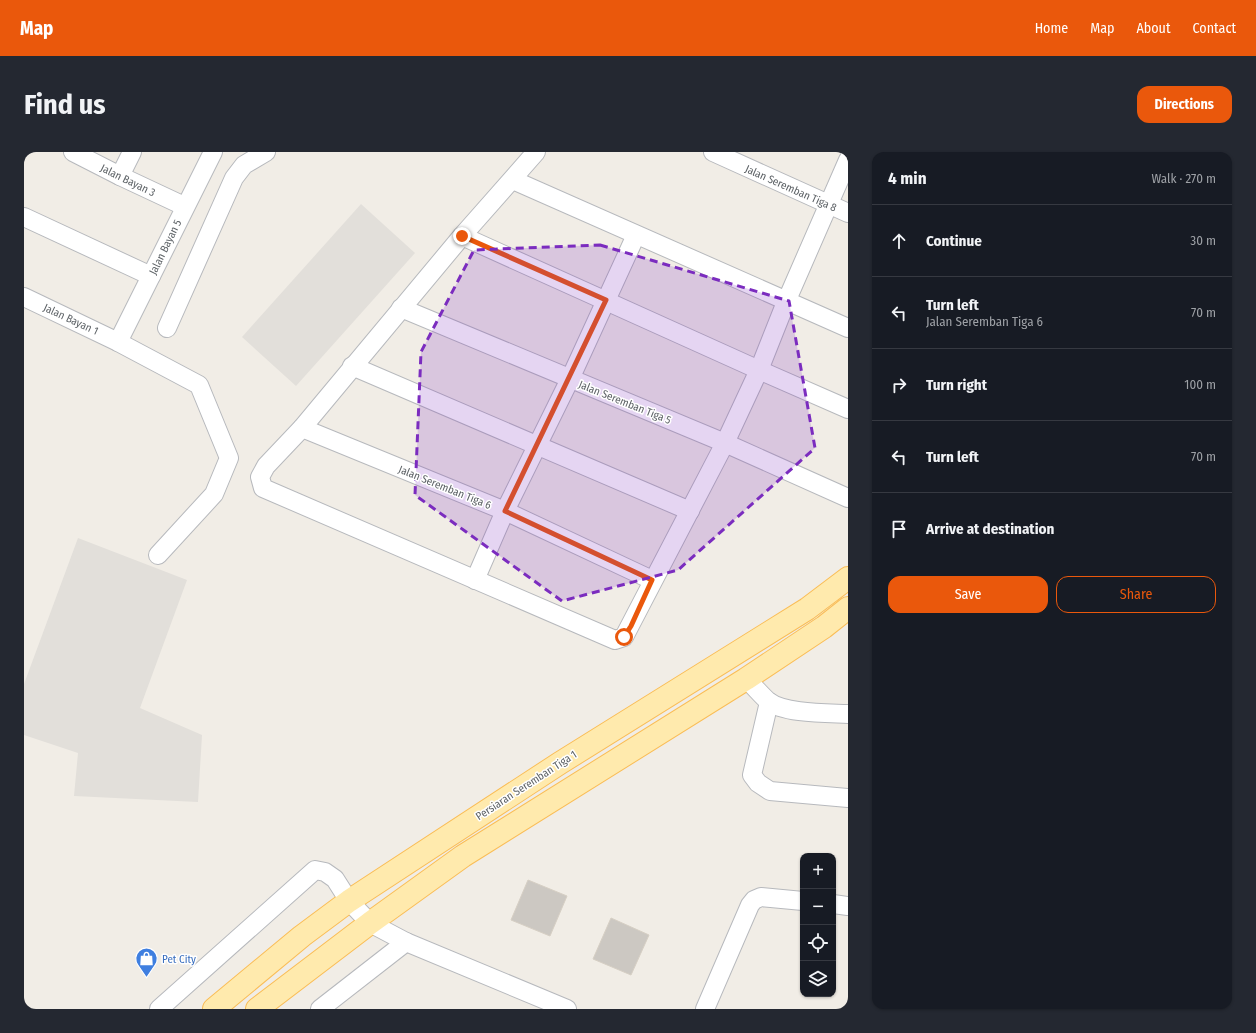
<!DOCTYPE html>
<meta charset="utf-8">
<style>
:root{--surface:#171b24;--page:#242831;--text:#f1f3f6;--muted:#9ea1a6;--line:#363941;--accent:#ea580c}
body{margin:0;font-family:"Fira Sans Condensed",sans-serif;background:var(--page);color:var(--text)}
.controls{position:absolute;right:12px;bottom:12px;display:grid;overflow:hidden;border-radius:8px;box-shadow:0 1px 3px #0004}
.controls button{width:36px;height:36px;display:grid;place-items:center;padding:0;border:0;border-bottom:1px solid var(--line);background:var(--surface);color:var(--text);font:20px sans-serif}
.stop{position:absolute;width:12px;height:12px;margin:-9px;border:3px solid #ea580c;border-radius:50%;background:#fff}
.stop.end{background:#ea580c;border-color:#fff;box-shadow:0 1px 4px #0008}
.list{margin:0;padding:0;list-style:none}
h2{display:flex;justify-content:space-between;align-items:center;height:52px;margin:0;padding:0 16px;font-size:17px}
h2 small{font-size:13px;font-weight:400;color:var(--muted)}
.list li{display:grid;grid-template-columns:26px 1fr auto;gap:12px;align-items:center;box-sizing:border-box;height:72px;padding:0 16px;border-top:1px solid var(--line)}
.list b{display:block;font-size:15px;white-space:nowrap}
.list p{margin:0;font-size:13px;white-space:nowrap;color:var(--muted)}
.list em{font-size:13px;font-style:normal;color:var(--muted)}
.actions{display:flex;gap:8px;padding:12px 16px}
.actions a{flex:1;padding:9px 0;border:1px solid var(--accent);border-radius:12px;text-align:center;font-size:14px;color:var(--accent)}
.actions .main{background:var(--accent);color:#fff}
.icon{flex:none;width:22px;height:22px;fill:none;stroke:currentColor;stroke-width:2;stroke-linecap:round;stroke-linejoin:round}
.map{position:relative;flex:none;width:824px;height:857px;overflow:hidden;border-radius:12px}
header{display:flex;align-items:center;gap:24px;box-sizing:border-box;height:56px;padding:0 20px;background:var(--accent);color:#fff}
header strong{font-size:19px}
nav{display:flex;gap:22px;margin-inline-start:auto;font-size:14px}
.intro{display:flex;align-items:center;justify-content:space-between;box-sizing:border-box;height:96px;padding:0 24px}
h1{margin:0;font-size:28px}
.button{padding:10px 18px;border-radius:12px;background:var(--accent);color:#fff;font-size:14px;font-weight:700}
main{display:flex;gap:24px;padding:0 24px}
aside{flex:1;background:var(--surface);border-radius:12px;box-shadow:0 1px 3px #0004}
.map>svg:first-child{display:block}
.industrial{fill:#e2dfda}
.building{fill:#ccc8c2;stroke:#d6cfc4}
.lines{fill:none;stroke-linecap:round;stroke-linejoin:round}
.minor-casing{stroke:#b7b9bd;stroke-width:20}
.major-casing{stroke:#fabd56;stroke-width:24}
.minor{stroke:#fff;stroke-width:18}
.major{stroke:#ffeaad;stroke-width:22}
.route{stroke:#ea580c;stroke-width:5}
.marked{fill:#7b2cbf;fill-opacity:0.2;stroke:#7b2cbf;stroke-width:3;stroke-dasharray:8 5;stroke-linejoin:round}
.labels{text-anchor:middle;stroke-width:3;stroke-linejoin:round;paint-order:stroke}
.street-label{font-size:11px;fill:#5e6367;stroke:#fff}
.shop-label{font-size:11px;fill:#366cbe;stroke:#fff;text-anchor:start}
</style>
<header>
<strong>Map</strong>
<nav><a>Home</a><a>Map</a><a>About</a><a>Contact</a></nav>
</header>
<div class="intro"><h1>Find us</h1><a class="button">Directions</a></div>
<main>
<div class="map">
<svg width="824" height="857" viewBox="0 0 824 857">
<rect width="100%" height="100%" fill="#f1ede6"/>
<!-- industrial -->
<g class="industrial">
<path d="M337,52L391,101L272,234L218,185Z"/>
<path d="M54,386L163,428L116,556L178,583L174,650L50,644L54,601L0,583V532Z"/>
</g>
<!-- building -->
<g class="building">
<path d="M504,728L543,744L526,784L487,768Z"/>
<path d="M587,766L625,783L607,823L569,807Z"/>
</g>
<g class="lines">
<defs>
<g id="minor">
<path d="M49,0L96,24L160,54"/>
<path d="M512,0L438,84L278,276L242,314L236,325L239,336L591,488L600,485L701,291L735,218L762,150L824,8"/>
<path d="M689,0L824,61"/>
<path d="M96,24L108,0"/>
<path d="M489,28L824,176"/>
<path d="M0,65L127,124"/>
<path d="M438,84L735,218L824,257"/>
<path d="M0,145L94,190L175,233L205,306L190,342L134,403"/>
<path d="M377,156L701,291L824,346"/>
<path d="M143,176L210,26L220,13L242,0"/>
<path d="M94,190L189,0"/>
<path d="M328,214L666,359"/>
<path d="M278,276L481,359L628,428"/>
<path d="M451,428L481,359L546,227L612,83"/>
<path d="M722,527C730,534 737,543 744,549C760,562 804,561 824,562"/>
<path d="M745,550L728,623L734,631L746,639L824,646"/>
<path d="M809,752L824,754"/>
<path d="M135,857L291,718L301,720L311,727L325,749L346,771L382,790L543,857"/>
<path d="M296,857L382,790"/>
<path d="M681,857L726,753L730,748L737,745L779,749"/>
</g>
<g id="major">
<path d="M190,857L278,784L325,749L536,611L783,457L824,426"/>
<path d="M233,857L346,771L439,704L722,527L800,475L824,456"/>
</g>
</defs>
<!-- minor casing -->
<use href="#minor" class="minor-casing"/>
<!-- major casing -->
<use href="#major" class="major-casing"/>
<!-- minor -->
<use href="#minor" class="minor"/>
<!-- major -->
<use href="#major" class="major"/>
</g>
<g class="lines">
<!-- route -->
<path class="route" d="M438,84L582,148L481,359L628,428L607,474L600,485"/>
</g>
<!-- marked area -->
<path class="marked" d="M576,93L765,149L791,296L654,418L538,449L391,343L397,200L450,98Z"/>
<!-- icons -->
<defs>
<symbol id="shop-pin" viewBox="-11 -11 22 30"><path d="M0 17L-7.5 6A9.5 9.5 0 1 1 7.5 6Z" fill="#3f7fe0" stroke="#fff"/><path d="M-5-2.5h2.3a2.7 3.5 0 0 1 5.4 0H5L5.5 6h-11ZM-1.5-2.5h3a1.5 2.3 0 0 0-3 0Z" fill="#fff"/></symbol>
</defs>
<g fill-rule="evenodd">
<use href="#shop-pin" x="110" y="794" width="25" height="34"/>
</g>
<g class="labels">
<!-- street labels -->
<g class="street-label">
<text transform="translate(104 28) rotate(26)" y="4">Jalan Bayan 3</text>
<text transform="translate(767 36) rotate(24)" y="4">Jalan Seremban Tiga 8</text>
<text transform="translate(141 95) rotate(-64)" y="4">Jalan Bayan 5</text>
<text transform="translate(47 167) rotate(25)" y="4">Jalan Bayan 1</text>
<text transform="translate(601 250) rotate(22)" y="4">Jalan Seremban Tiga 5</text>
<text transform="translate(421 335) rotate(22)" y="4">Jalan Seremban Tiga 6</text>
<text transform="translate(502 633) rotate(-33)" y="4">Persiaran Seremban Tiga 1</text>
</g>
<!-- shop labels -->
<g class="shop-label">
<text x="138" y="811">Pet City</text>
</g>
</g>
</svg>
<div class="controls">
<button>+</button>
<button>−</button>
<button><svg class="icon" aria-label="locate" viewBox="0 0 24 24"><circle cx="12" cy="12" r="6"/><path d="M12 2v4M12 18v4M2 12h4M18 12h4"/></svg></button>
<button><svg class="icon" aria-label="layers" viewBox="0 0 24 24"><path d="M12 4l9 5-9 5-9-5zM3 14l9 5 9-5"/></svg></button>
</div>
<div class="stop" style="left:600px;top:485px"></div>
<div class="stop end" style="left:438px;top:84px"></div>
</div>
<aside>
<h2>4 min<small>Walk · 270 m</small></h2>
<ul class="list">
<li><svg class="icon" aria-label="ahead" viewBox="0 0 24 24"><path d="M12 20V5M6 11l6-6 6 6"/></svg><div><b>Continue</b></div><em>30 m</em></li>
<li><svg class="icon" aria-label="left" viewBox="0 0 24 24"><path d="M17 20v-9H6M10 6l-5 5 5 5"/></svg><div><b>Turn left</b><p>Jalan Seremban Tiga 6</p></div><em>70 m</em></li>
<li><svg class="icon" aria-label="right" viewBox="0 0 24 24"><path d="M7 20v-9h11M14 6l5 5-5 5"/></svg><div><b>Turn right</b></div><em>100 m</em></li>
<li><svg class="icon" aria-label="left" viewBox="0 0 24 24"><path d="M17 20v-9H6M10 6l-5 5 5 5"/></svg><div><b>Turn left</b></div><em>70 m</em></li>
<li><svg class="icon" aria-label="arrive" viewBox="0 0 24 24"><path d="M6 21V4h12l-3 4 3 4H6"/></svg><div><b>Arrive at destination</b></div></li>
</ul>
<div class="actions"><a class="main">Save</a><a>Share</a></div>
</aside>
</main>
